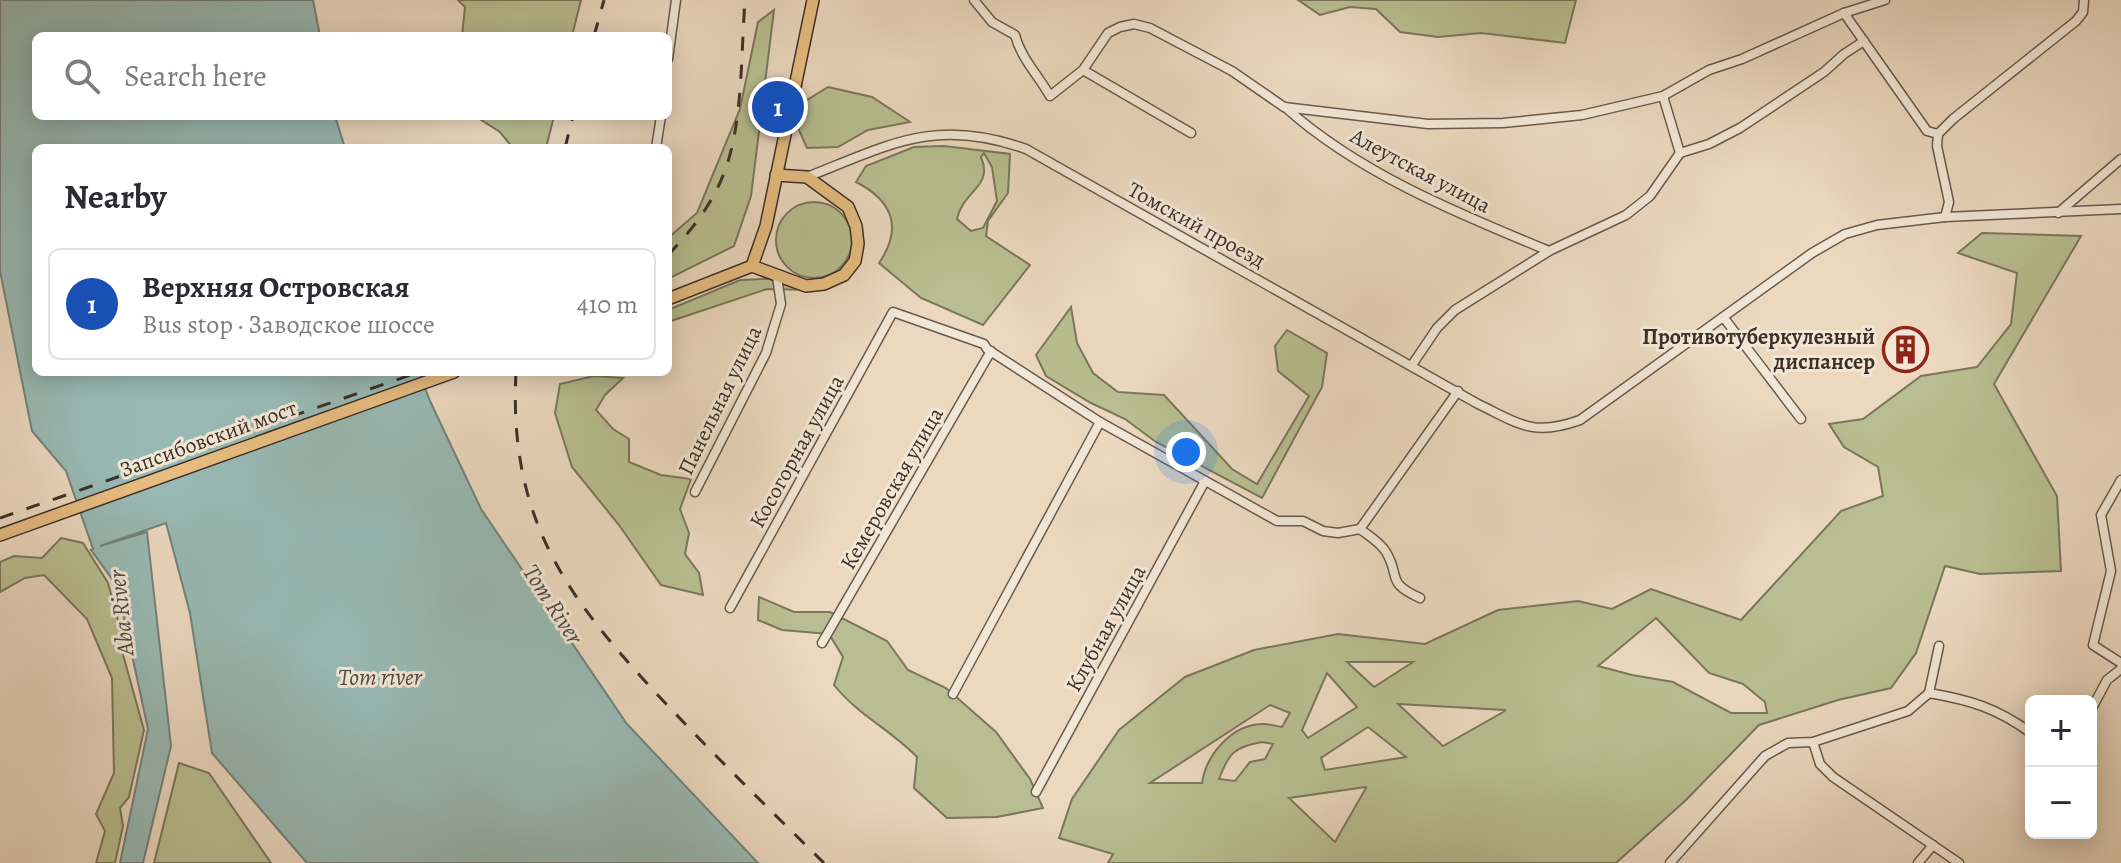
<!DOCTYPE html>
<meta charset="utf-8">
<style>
:root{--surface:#fff;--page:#f7f7f7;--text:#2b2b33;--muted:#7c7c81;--line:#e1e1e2;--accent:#8f2418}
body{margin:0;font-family:Alegreya,serif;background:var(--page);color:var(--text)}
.controls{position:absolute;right:24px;bottom:24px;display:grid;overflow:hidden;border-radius:12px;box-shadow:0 4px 20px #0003}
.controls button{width:72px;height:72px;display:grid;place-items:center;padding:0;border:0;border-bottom:2px solid var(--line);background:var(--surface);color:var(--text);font:40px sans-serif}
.you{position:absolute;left:1186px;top:452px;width:28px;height:28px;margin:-20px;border:6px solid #fff;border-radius:50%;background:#1a73e8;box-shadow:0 0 0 12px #1a73e833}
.badge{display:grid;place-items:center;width:52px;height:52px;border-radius:50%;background:var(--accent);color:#fff;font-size:26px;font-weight:700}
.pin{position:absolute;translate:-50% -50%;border:4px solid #fff;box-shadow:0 2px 8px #0006}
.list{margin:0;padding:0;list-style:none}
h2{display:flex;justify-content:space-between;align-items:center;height:104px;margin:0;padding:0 32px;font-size:34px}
h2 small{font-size:26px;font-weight:400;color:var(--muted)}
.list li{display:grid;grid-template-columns:52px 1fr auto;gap:24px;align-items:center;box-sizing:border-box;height:112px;margin:0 16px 16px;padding:0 16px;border:2px solid var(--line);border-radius:12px}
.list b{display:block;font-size:30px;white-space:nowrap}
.list p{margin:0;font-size:26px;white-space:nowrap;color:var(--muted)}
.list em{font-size:26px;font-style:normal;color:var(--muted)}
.icon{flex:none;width:44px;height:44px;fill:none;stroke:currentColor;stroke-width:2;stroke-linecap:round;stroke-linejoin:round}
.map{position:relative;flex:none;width:2121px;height:863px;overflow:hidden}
.search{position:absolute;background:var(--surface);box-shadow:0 4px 20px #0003;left:32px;top:32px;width:640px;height:88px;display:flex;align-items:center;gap:20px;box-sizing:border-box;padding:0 28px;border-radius:12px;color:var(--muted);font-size:30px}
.panel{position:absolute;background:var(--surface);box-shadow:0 4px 20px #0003;left:32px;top:144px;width:640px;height:232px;border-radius:12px}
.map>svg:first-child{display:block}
.green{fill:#b8be91;stroke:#7a775c;stroke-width:2;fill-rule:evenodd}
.water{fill:#98b9b3;stroke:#73827b;stroke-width:2}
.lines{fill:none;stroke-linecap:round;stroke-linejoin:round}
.minor-casing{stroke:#685a4e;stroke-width:11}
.major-casing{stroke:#3c3028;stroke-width:14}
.minor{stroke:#f2e6d5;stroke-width:8}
.major{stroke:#e6bc80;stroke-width:11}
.rail{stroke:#3c3028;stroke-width:3;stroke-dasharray:14 14;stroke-linecap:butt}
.labels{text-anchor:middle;stroke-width:6;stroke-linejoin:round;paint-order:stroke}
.street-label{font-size:22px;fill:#3c3028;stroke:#f2e6d5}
.poi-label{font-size:22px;font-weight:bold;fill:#3c3028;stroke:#f2e6d5;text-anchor:end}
.water-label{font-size:24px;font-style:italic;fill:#4e4b44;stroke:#f2e6d5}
</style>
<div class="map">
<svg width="2121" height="863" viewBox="0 0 2121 863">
<rect width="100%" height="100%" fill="#ebd8bf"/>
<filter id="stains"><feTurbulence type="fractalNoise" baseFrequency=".0025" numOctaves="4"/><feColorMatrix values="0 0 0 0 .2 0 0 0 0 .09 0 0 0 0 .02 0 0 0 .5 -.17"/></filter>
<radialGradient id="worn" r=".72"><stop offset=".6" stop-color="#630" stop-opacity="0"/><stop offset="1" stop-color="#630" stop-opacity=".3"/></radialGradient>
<!-- green -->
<g class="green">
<path d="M458,0H581L572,36H462L465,7Z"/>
<path d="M1298,0H1576L1565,43L1481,33L1438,37L1400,32L1376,9L1350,7L1320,15Z"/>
<path d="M774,10L751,196L734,246L668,279V238L697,213L740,109L758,22Z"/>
<path d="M828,87L872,97L910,122L868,130L838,147L807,148L798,128L804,102Z"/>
<path d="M475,116H554L546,148H513L500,132Z"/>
<path d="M944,146L1010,154L1008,193L988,221L986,236L1030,265L983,325L921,298L879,263C903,228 893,201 856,182L866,166L914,147ZM984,153L992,167L997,201L983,228L971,231L957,219C963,190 994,187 981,157Z"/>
<circle cx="814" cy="240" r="38"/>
<path d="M1982,233L2081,236L1994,384L2057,496L2061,571L1980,574L1945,566L1916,653L1891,688L1838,700L1759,725L1686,800L1616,863H1108L1113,854L1059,838L1072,799L1119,730L1185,677L1254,650L1338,634L1425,644L1498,610L1578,601L1612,609L1651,589L1741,620L1841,511L1883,496L1878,467L1844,447L1829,424L1863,419L1921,376L1977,367L2011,324L2017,273L1958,253ZM1656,618L1709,673L1743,684L1765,702L1767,713H1731L1673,682L1632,675L1598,666ZM1347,662H1413L1374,687ZM1327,673L1357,707L1308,738L1302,730ZM1398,704L1505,710V711L1443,746ZM1270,705L1290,713L1282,727C1276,726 1269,724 1263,724C1232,724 1206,755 1202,783H1150ZM1368,727L1406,757L1325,770L1321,758ZM1262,742L1273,744L1265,759L1250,762L1235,781L1219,779C1229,753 1234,747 1262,742ZM1366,788L1335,842L1289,798L1366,787Z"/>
<path d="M783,278L812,290L767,289L668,322V310L740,280Z"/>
<path d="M1071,307L1077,343L1093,373L1118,392L1164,395L1232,469L1257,484L1309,396L1278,371L1275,346L1287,330L1327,353L1322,387L1262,498L1156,442L1125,419L1091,403L1046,376L1036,355Z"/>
<path d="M594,376L623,378L605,395L596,410L613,429L629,439V462L661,475L691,479L680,509L689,533L685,554L699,573L703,595L661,585L619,525L572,467L555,413L560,384Z"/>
<path d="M61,538L83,543L108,583L119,624L122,651L144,730L129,797L120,808L123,826L115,863H96L105,831L96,814L114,773L112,678L87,619L44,575L25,578L0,592V562L14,556L42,558Z"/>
<path d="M759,597L794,612H830L887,641L908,670L946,688L996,732L1030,779L1043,808L997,817L947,818L914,788L917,757C891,730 858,715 834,685L843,657L829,634L782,630L758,620Z"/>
<path d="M179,763L209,773L271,863H154Z"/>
</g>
<!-- water -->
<path class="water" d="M0,0H313L320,36H36V116H335L345,148H36V372H419L430,401L481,509L627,724L758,863H307L212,753L190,613L166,523L100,546L147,532L171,746L143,863H120L148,729L117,586L91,550L93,549L66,471L32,431L0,271Z"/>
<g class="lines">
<defs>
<g id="minor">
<path d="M974,0L992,22L1015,35C1021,58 1038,75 1050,96L1083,70L1108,33L1120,27L1134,24L1150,28L1232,71L1284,107L1428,124L1503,123L1582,115L1663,96L1709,70L1742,59L1844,13L1885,0"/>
<path d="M1844,13L1927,131L1938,134"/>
<path d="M668,59L676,0"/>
<path d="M1083,70L1191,133"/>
<path d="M1663,96L1680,153"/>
<path d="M1285,107C1358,173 1459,214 1549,251L1626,215L1650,196L1680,153L1709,144L1740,128L1824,72L1844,54L1864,41"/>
<path d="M656,148L661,116"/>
<path d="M807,177C891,144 935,117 1026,149L1478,404C1520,424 1533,437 1580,420L1812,253L1845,234L1877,225L1945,217L2121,209"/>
<path d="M2058,213L2121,159"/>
<path d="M1945,217L1949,202L1937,146L1938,134L1953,119L2076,21L2083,12L2084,0"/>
<path d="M1724,318L1801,419"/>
<path d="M1412,365L1437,328L1455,310L1549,251"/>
<path d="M2121,480L2101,515L2111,571L2093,645L2121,663"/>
<path d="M695,492L766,353L781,304L777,277"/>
<path d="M1360,529L1458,391"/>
<path d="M1360,529C1369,536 1380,542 1386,552C1401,577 1385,582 1420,598"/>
<path d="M730,608L893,312L984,344L987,349L1100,422L1277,521H1303L1323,531L1338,533L1360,529"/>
<path d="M822,643L991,351"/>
<path d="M1929,693C1970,700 1997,708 2031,733"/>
<path d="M953,694L1100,422"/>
<path d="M2091,710L2107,680L2121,669"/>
<path d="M1813,742L1820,764L1833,777L1959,863"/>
<path d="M1036,792L1205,481"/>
<path d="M1670,863L1765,756L1788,743L1813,742L1908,711L1929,693L1939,646"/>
<path d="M1918,863L1933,845"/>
</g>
<g id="major">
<path d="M752,266L766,226L813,0"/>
<path d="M668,299L752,266L806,286L824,284L844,275L855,261L858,244L856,226L848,207L807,177L776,175"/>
<path d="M0,535L454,372"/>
</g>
</defs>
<!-- minor casing -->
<use href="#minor" class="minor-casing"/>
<!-- major casing -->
<use href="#major" class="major-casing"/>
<!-- minor -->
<use href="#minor" class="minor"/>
<!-- major -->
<use href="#major" class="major"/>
<!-- rail -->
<g class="rail">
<path d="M594,36L604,0"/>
<path d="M565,148L573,116"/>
<path d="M668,255C691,231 712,205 724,173C743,125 741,52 745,0"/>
<path d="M516,372C508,524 571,603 670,708C720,761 772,812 824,863"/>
<path d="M0,518L419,372"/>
</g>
</g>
<!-- icons -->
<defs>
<symbol id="building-ring" viewBox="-11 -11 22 22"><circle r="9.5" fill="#f2e6d5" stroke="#8f2418" stroke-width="1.5"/><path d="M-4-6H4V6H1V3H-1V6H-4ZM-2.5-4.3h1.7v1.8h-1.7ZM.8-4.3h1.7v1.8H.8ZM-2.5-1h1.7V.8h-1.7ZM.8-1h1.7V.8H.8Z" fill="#8f2418"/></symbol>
</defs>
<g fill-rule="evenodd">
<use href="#building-ring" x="1880" y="324" width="51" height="51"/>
</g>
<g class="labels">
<!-- street labels -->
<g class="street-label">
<text transform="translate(1421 170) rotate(28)" y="8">Алеутская улица</text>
<text transform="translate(1197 224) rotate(29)" y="8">Томский проезд</text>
<text transform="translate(719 400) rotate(-64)" y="8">Панельная улица</text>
<text transform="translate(208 438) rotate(-20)" y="8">Запсибовский мост</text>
<text transform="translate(796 451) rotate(-61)" y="8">Косогорная улица</text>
<text transform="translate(891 488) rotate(-60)" y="8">Кемеровская улица</text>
<text transform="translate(1105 628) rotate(-61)" y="8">Клубная улица</text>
</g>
<!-- poi labels -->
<g class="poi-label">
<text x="1875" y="344">Противотуберкулезный<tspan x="1875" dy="25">диспансер</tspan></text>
</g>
<!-- water labels -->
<g class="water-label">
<text transform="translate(553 604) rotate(57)" y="8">Tom River</text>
<text transform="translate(121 613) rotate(-96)" y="8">Aba River</text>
<text x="380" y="685">Tom river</text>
</g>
</g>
<rect width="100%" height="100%" filter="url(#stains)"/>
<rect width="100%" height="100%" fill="url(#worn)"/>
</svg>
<div class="controls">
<button>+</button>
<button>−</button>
</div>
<div class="you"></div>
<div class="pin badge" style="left:778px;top:107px;background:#1a4fb4">1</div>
<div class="search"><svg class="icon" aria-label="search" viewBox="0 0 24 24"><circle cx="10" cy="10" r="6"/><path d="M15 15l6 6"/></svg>Search here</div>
<section class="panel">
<h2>Nearby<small></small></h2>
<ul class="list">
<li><span class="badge" style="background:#1a4fb4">1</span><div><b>Верхняя Островская</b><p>Bus stop · Заводское шоссе</p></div><em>410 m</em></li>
</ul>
</section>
</div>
